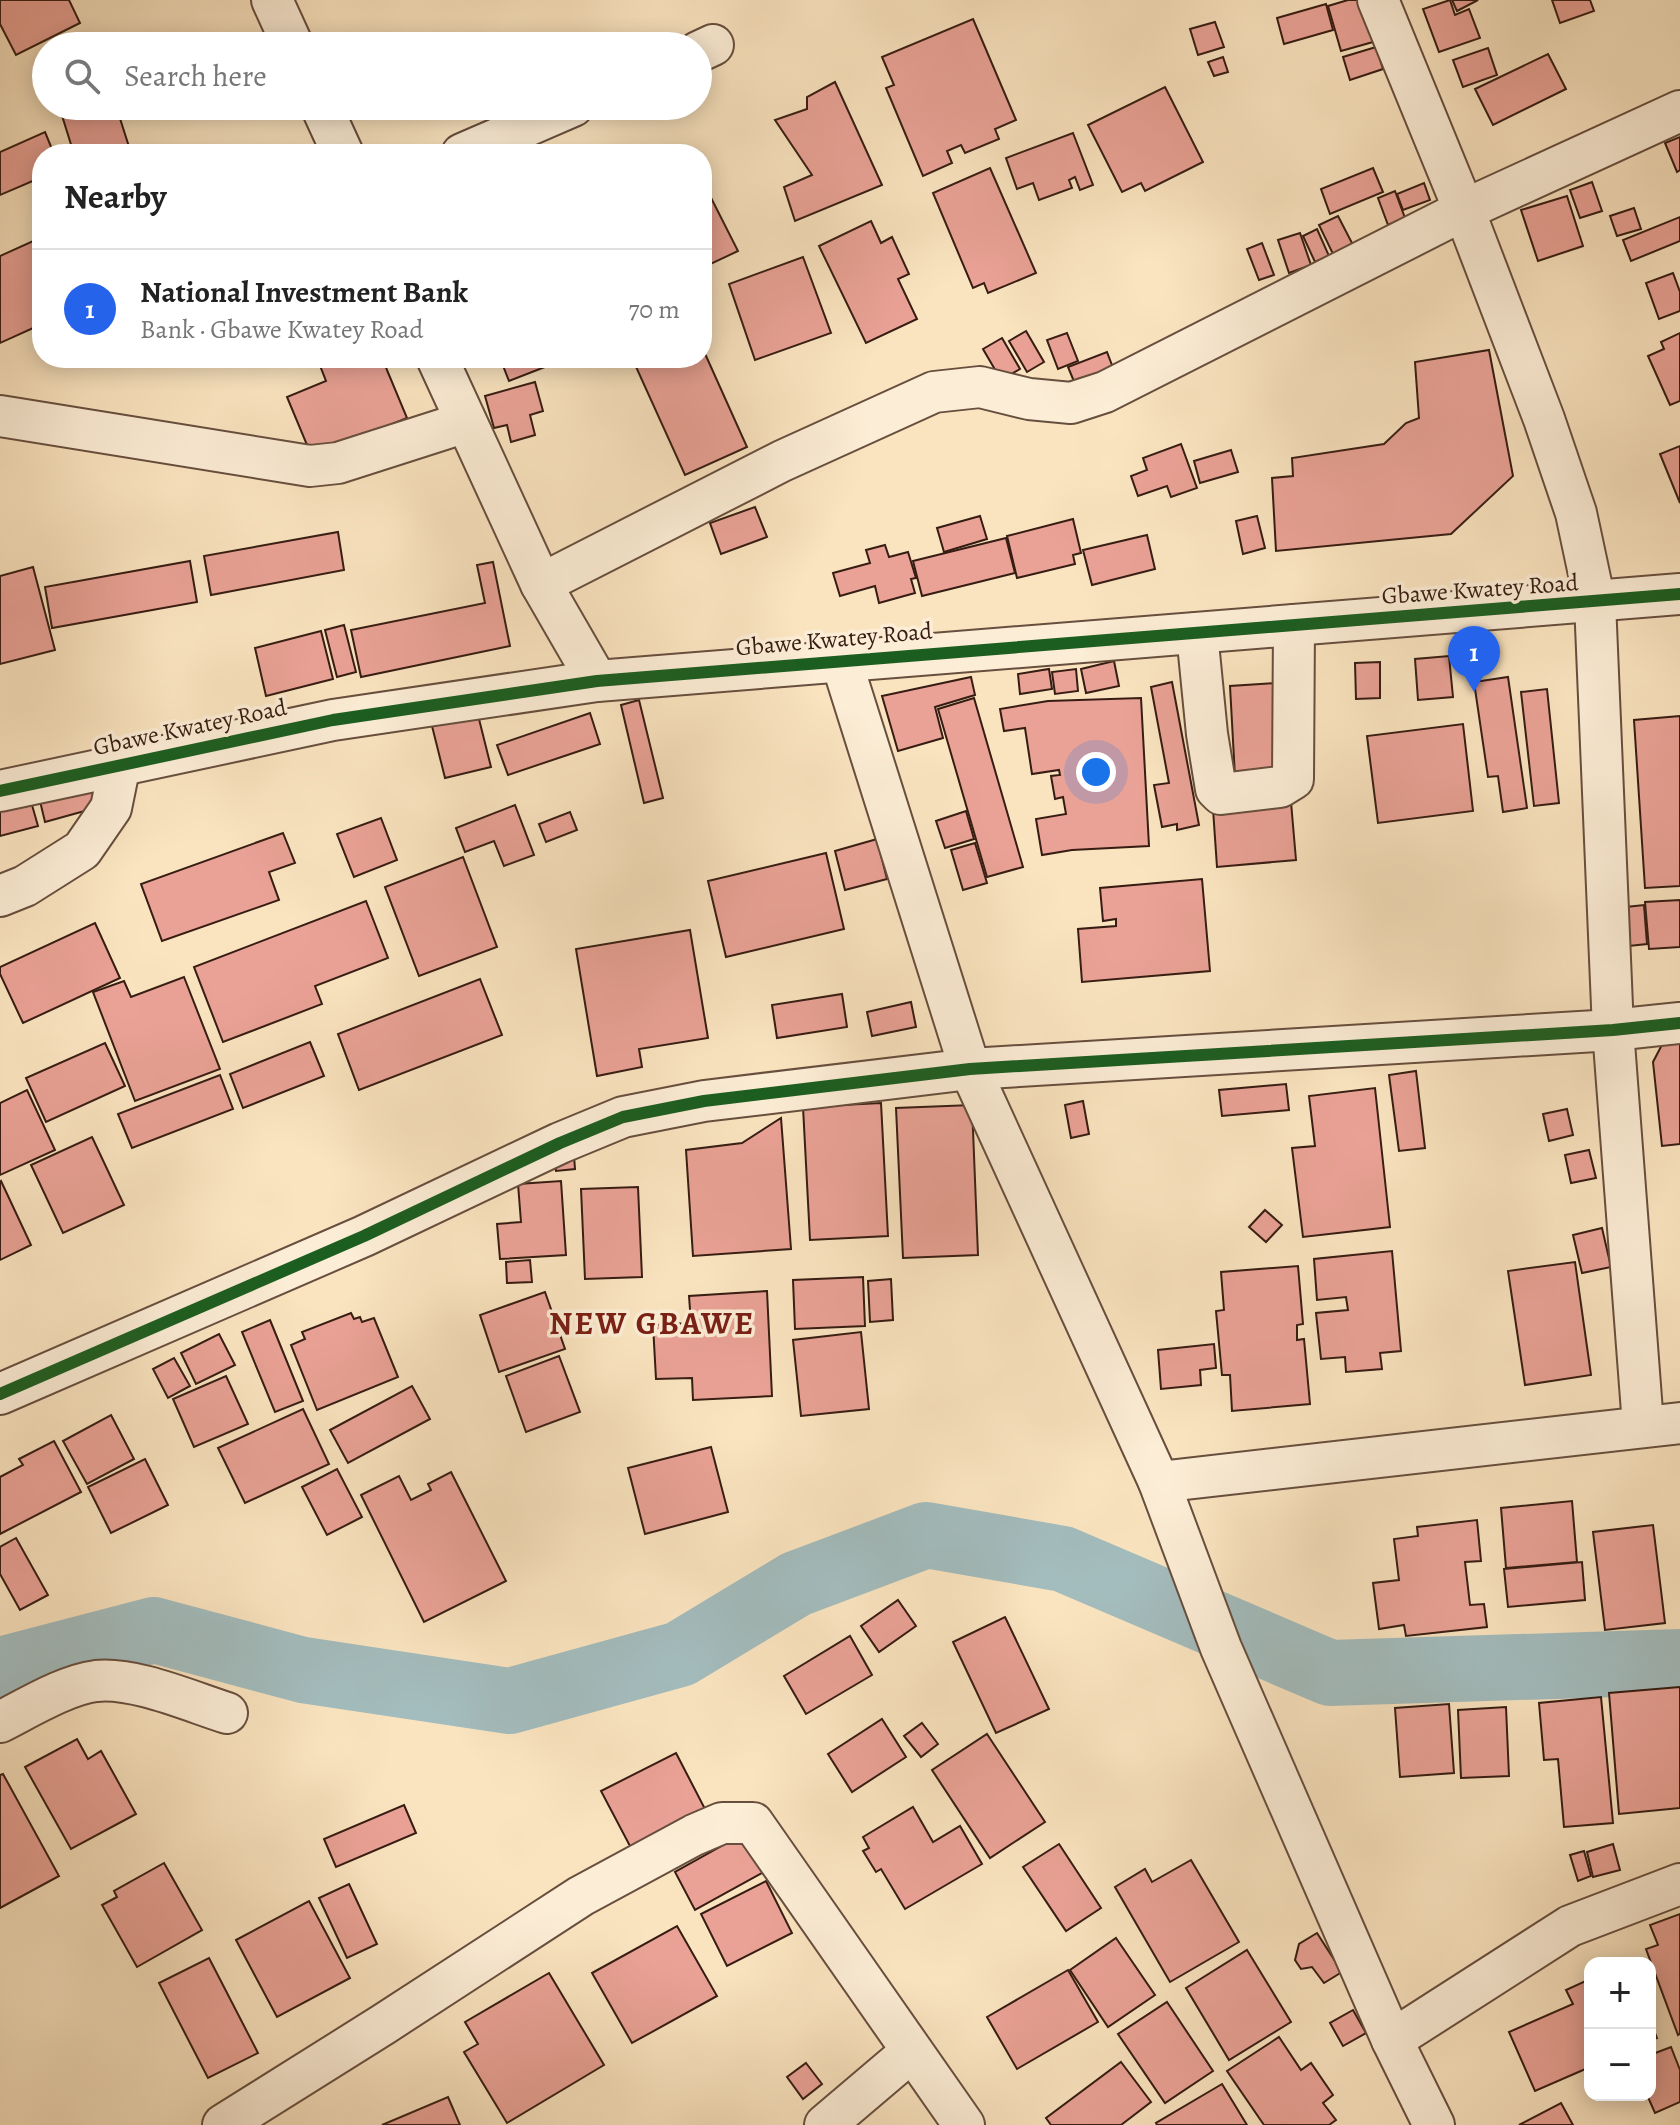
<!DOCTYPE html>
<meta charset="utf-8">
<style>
:root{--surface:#fff;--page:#f2f2f2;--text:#222;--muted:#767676;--line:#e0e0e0;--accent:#2563eb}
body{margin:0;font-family:Alegreya,serif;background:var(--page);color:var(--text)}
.controls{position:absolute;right:24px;bottom:24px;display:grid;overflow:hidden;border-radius:16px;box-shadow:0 4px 20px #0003}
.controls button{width:72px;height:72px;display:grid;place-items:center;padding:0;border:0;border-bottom:2px solid var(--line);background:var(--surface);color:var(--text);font:40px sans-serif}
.you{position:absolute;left:1096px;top:772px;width:28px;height:28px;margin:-20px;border:6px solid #fff;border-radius:50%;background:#1a73e8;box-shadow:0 0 0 12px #1a73e833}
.badge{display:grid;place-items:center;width:52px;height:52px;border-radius:50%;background:var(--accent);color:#fff;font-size:26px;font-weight:700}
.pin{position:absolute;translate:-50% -66px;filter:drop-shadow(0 2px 4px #0008)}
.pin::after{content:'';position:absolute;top:42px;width:28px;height:24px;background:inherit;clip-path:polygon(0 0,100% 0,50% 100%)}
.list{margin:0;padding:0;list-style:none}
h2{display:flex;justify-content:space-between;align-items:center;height:104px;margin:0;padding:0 32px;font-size:34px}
h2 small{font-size:26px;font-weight:400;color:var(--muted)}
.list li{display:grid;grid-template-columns:52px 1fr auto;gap:24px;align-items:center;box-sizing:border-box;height:120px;padding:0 32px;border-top:2px solid var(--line)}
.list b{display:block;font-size:30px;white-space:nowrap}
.list p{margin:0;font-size:26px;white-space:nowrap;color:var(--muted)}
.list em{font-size:26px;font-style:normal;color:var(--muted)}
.icon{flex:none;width:44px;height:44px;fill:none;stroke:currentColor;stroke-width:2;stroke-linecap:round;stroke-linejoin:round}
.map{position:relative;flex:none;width:1680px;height:2125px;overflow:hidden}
.search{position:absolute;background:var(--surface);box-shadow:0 4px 20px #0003;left:32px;top:32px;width:680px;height:88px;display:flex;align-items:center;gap:20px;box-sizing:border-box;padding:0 28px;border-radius:44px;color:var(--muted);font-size:30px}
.panel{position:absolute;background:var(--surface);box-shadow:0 4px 20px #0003;left:32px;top:144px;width:680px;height:224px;border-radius:32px}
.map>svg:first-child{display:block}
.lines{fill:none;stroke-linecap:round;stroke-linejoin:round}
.river{stroke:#a3bcbd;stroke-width:66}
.building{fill:#eaa296;stroke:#361c12;stroke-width:2}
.minor-casing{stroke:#674e3e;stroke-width:44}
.minor{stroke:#fcedd6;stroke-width:40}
.cycleway-casing{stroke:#fcedd6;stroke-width:17}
.cycleway{stroke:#1b5e20;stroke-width:12}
.labels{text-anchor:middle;stroke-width:7;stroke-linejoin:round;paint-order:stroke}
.street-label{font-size:24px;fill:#361c12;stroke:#fcedd6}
.district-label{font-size:32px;font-weight:bold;letter-spacing:2px;fill:#7a1f14;stroke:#fcedd6}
</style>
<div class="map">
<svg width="1680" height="2125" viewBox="0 0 1680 2125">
<rect width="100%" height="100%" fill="#fae4c0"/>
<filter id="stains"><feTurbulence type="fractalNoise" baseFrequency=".0025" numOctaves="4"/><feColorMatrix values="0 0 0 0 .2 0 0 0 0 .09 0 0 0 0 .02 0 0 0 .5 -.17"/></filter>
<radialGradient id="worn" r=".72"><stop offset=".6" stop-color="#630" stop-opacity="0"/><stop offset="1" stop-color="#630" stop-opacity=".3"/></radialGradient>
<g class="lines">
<!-- river -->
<path class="river" d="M0,1670L154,1630L303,1670L510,1701L680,1654L796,1584L926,1535L1063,1559L1330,1673L1680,1662"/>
</g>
<!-- building -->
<g class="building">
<path d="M0,0H69L80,23L16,55L0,24Z"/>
<path d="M1348,0H1361L1373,42L1341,51L1328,6Z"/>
<path d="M1450,0L1455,15L1469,9L1480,38L1439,52L1423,9Z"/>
<path d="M1452,0H1478L1457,11Z"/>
<path d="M1552,0H1590L1594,11L1560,23Z"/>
<path d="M1326,4L1333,30L1284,44L1277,18Z"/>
<path d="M973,19L1016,120L995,129L999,139L965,153L961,145L947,151L952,163L923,176L886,88L894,85L882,57Z"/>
<path d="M1215,22L1224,47L1198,55L1190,29Z"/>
<path d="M1376,47L1383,69L1350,80L1343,57Z"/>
<path d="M1488,48L1497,75L1463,87L1453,60Z"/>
<path d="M1548,54L1566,89L1493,125L1475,89Z"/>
<path d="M1223,57L1228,72L1214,76L1208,62Z"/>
<path d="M835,82L882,185L795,221L784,187L812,175L775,120L807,109V97Z"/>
<path d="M1165,87L1203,162L1145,191L1141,183L1122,192L1088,125Z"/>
<path d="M59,106H116L131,153L74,154Z"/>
<path d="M45,132L54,154H42V177L0,195V152Z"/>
<path d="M1073,133L1093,185L1080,190L1075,177L1069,180L1072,188L1039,200L1033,183L1017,189L1006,158Z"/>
<path d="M1680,137V170L1677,172L1665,143Z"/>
<path d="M294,147L297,154H276Z"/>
<path d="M990,168L1036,273L988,293L984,283L973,288L933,193Z"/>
<path d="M1373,168L1383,192L1330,214L1321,189Z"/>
<path d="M702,180L738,251L702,268Z"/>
<path d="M1592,182L1602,211L1580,218L1570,190Z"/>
<path d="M1424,183L1430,200L1403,210L1397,194Z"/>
<path d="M1395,191L1405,218L1388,225L1378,198Z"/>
<path d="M1567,196L1583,246L1538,261L1521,210Z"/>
<path d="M1634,208L1641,229L1617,236L1610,216Z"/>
<path d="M1338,216L1353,245L1333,254L1319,225Z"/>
<path d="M1680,217V241L1631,261L1623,240Z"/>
<path d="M871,221L881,243L892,237L909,274L898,279L917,319L866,343L819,246Z"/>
<path d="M1317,229L1329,256L1315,262L1303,236Z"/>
<path d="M1300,233L1311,265L1289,273L1278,240Z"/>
<path d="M42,237V324L0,343V256Z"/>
<path d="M1262,243L1274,275L1259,280L1247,249Z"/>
<path d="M803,257L831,333L755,360L729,284Z"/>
<path d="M1673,273L1680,292V311L1659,319L1646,283Z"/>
<path d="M1026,331L1044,362L1027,372L1009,341Z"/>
<path d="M1067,333L1078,361L1058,369L1047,340Z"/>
<path d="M1680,333V401L1670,405L1648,356L1664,349L1661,342Z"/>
<path d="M1002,338L1020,369L1001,380L983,349Z"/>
<path d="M702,347L747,447L685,475L632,358H702Z"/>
<path d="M1489,350L1513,476L1451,534L1276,551L1272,478L1293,476L1292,458L1384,444L1406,423L1419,418L1415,362Z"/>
<path d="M1107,352L1118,381L1080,396L1068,367Z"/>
<path d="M317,358H382L407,418L312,457L287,397L326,381Z"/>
<path d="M500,358H568L509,381Z"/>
<path d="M535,382L543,411L530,415L535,435L511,442L507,425L494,428L485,396Z"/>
<path d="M1181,444L1197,488L1171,497L1167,486L1138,496L1131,476L1147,470L1143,458Z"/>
<path d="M1680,446V503L1660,454Z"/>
<path d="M1231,450L1238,472L1200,483L1194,461Z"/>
<path d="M755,507L767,537L721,554L710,523Z"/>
<path d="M980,516L987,539L944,552L937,528Z"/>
<path d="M1257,516L1265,548L1243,554L1236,521Z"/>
<path d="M1073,519L1081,553L1073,555L1075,564L1017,578L1007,536Z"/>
<path d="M338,532L344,570L211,595L204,556Z"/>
<path d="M1147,535L1155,569L1092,585L1083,550Z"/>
<path d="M1006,538L1015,573L922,596L913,561Z"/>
<path d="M885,545L889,557L908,552L916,578L911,579L915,593L879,603L875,586L840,596L833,573L870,563L866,550Z"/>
<path d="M190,561L197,602L52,628L45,587Z"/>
<path d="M493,562L510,646L361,677L351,630L485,603L477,565Z"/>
<path d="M33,567L55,650L0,664V576Z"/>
<path d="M344,625L356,672L337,677L325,630Z"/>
<path d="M321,631L333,679L266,696L255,648Z"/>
<path d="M1449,656L1453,697L1418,700L1415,659Z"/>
<path d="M1114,661L1119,686L1086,693L1081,669Z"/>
<path d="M1380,662V698L1356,699L1355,663Z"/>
<path d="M1049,669L1052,689L1020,694L1018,674Z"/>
<path d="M1076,669L1078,691L1055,694L1052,672Z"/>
<path d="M971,677L975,695L935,707L943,738L898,751L882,696Z"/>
<path d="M1508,677L1527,808L1503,812L1498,776L1488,777L1474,682Z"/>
<path d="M1172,682L1199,825L1177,830V824L1162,827L1154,785L1169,783L1151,687Z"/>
<path d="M1276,683L1282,774L1235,777L1230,686Z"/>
<path d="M1547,689L1559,803L1534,806L1521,692Z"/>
<path d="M974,698L1023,867L987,877L938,709Z"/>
<path d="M1141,698L1149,846L1072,850L1042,855L1036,819L1066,814L1063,797L1055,799L1051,776L1060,775L1059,770L1032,774L1025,728L1004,731L1000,709L1048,701Z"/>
<path d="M639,700L663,798L644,803L621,705Z"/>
<path d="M590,713L600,744L508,775L497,745Z"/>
<path d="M478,715L491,767L445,778L432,726Z"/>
<path d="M1680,716V886L1645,888L1634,720Z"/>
<path d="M1463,724L1473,811L1378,823L1367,736Z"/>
<path d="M93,783L99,807L45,822L39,797Z"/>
<path d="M30,798L38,826L0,836V806Z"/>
<path d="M1291,802L1296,860L1217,867L1213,809Z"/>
<path d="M515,805L534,855L504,866L494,841L465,852L456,828Z"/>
<path d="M966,811L974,839L945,848L936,821Z"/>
<path d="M570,812L577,830L546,842L539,824Z"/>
<path d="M381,818L397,860L354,877L337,834Z"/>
<path d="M283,833L295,863L269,872L279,900L162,941L141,884Z"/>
<path d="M877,839L887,879L845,890L835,851Z"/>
<path d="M975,843L987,883L963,890L951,850Z"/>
<path d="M826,853L844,929L726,957L708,881Z"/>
<path d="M463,857L497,947L419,976L385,887Z"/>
<path d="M1202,879L1210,971L1082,982L1078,929L1116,926V919L1103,921L1100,888Z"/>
<path d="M1680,900V947L1649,949L1645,902Z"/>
<path d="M366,901L388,958L315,986L322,1004L223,1042L194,967Z"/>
<path d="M1644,905L1647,944L1629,946L1626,907Z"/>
<path d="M95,923L120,978L23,1023L0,974V967Z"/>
<path d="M690,930L708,1038L639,1049L642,1067L597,1076L576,949Z"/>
<path d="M184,977L220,1069L135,1101L93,992L124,981L131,997Z"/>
<path d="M480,979L502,1035L359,1090L338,1034Z"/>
<path d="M842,994L847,1027L777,1038L772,1005Z"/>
<path d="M911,1002L916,1027L872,1036L867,1012Z"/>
<path d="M1680,1037V1144L1662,1146L1653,1062L1665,1039Z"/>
<path d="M310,1042L324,1076L243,1108L230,1074Z"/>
<path d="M105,1043L125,1086L46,1122L26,1078Z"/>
<path d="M1416,1071L1425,1148L1399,1151L1389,1075Z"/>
<path d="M220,1075L233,1109L132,1148L118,1114Z"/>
<path d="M1286,1084L1289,1110L1222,1116L1219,1090Z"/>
<path d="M1375,1088L1390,1227L1303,1237L1292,1148L1315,1146L1309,1096Z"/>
<path d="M27,1090L55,1150L0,1175V1103Z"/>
<path d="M1083,1101L1089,1134L1071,1138L1065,1105Z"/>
<path d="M881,1103L888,1236L810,1240L803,1107Z"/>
<path d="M972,1105L978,1255L903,1258L896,1108Z"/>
<path d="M1567,1109L1573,1135L1549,1141L1543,1114Z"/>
<path d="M781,1118L791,1249L693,1256L686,1150L742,1143Z"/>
<path d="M92,1137L124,1205L63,1233L31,1165Z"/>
<path d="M1589,1150L1596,1178L1571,1183L1565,1155Z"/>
<path d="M574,1156L575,1169L556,1171L554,1158Z"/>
<path d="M1,1181L31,1245L0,1260V1182Z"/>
<path d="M561,1181L566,1255L500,1259L497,1224L521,1222L518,1184Z"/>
<path d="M638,1187L642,1277L585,1279L581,1189Z"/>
<path d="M1265,1210L1282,1225L1266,1242L1249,1227Z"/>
<path d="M1602,1228L1611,1267L1582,1273L1573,1235Z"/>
<path d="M1392,1251L1401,1351L1380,1353L1382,1369L1346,1372L1345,1357L1321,1359L1316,1313L1348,1310L1346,1297L1317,1300L1314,1259Z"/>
<path d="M530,1260L532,1282L507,1283L506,1262Z"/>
<path d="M1575,1262L1591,1375L1525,1385L1508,1271Z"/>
<path d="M1298,1266L1303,1324L1297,1325V1340L1304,1339L1310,1404L1232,1411L1230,1375H1222L1216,1311L1224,1310L1221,1272Z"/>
<path d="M863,1277L865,1326L795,1329L793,1280Z"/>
<path d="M891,1279L893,1320L870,1322L868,1281Z"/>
<path d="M767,1291L772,1396L693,1400L692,1378L656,1379L653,1325L691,1323L689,1296Z"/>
<path d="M545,1292L565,1349L499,1372L480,1315Z"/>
<path d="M351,1313L354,1319L360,1317L362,1322L374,1318L398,1377L317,1410L291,1345L305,1339L302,1332Z"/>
<path d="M270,1320L303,1401L275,1412L242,1332Z"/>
<path d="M861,1332L869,1409L801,1416L793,1340Z"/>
<path d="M219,1334L235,1365L196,1384L181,1353Z"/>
<path d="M1214,1344L1216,1368L1200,1370L1201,1385L1161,1389L1158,1350Z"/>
<path d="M559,1356L580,1412L526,1432L506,1376Z"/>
<path d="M174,1358L190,1386L168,1398L153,1369Z"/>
<path d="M226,1376L248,1424L194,1447L173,1399Z"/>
<path d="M412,1386L430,1419L348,1463L330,1430Z"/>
<path d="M303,1409L329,1464L245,1503L218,1448Z"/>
<path d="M111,1415L134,1459L87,1484L63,1441Z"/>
<path d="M54,1441L81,1492L0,1534V1477L23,1465L19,1459Z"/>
<path d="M711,1447L728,1512L645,1534L628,1468Z"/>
<path d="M145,1459L168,1505L111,1533L88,1487Z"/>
<path d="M337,1469L362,1517L327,1535L302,1487Z"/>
<path d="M451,1472L506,1581L424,1622L361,1495L399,1476L411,1500L431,1490L428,1484Z"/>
<path d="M1572,1501L1577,1562L1506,1568L1501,1508Z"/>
<path d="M1477,1520L1481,1561L1465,1562L1470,1605L1484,1604L1487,1627L1406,1636L1404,1625L1379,1629L1373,1583L1399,1580L1394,1539L1418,1536L1417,1527Z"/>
<path d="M1653,1525L1665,1623L1605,1630L1593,1532Z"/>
<path d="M16,1538L48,1595L20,1610L0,1574V1547Z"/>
<path d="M1582,1562L1585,1600L1508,1607L1504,1569Z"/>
<path d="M898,1600L916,1626L879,1652L861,1626Z"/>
<path d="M1005,1617L1049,1709L996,1733L953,1642Z"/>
<path d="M850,1636L872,1675L806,1714L784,1676Z"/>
<path d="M1680,1687V1808L1619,1814L1609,1693Z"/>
<path d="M1601,1697L1613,1823L1564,1827L1558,1759L1544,1760L1539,1703Z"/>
<path d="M1449,1704L1454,1773L1400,1777L1395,1708Z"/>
<path d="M1506,1707L1509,1776L1461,1778L1458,1710Z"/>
<path d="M882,1719L906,1757L852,1792L828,1754Z"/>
<path d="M922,1723L938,1744L921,1757L904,1736Z"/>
<path d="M987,1734L1045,1822L990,1858L932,1770Z"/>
<path d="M77,1739L88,1759L101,1751L136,1814L71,1849L25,1767Z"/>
<path d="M676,1753L705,1809L631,1848L601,1791Z"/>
<path d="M3,1774L59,1876L0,1908V1775Z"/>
<path d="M404,1805L416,1833L336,1867L324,1839Z"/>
<path d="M913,1807L933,1842L960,1826L982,1864L905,1909L881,1869L876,1872L863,1851L869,1848L863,1837Z"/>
<path d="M752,1829L773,1867L695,1910L675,1872Z"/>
<path d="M1059,1844L1101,1908L1066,1931L1023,1867Z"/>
<path d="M1613,1844L1620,1870L1593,1877L1587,1852Z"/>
<path d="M1584,1851L1591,1876L1578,1881L1570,1855Z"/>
<path d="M1191,1860L1239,1942L1170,1982L1115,1887L1145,1869L1152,1882Z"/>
<path d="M164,1863L202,1930L137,1967L102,1905L117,1897L114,1891Z"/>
<path d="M766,1881L792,1933L727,1966L701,1914Z"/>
<path d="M349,1884L377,1944L347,1958L319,1898Z"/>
<path d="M309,1901L350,1978L277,2017L236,1940Z"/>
<path d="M1680,1914V2034L1678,2035L1646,1949L1658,1945L1650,1925Z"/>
<path d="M677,1926L717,1996L632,2043L592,1973Z"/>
<path d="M1317,1933L1342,1972L1324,1983L1312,1967L1301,1969L1295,1960L1299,1944Z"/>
<path d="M1116,1938L1155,1995L1108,2027L1070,1970Z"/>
<path d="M1247,1950L1291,2022L1229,2060L1186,1988Z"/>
<path d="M209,1958L258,2053L208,2078L159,1983Z"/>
<path d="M1068,1970L1098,2022L1017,2069L987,2017Z"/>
<path d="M549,1973L604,2065L507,2123L464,2052L478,2044L465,2022Z"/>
<path d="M1590,1979V2067L1535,2091L1509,2032L1573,2004L1566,1990Z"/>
<path d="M1167,2002L1213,2071L1165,2103L1118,2034Z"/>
<path d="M1353,2010L1366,2033L1343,2046L1330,2023Z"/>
<path d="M1650,2021L1657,2038L1650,2041Z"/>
<path d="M1279,2037L1301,2070L1311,2063L1333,2095L1323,2103L1336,2120L1329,2125H1264L1227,2071Z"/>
<path d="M1671,2047L1680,2070V2102L1655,2113L1647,2095H1650V2055Z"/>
<path d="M1121,2062L1151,2102L1121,2125H1051L1046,2118Z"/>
<path d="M806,2063L822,2084L803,2099L787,2077Z"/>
<path d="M1222,2084L1247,2125H1157L1156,2123Z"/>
<path d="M448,2097L460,2125H382Z"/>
<path d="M1561,2103L1573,2125H1519Z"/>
</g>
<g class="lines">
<defs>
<g id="minor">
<path d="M272,0L293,46"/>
<path d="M1378,0L1464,210L1544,419L1576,513L1595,602L1613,1030L1643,1425"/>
<path d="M698,52L713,45"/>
<path d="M321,106L343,154"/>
<path d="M462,154L573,106"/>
<path d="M437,358L541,584L597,681"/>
<path d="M0,416L310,466L338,463L466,422"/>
<path d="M541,584L782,461L934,392L980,387L1029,399L1071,403L1105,392L1464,210L1680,111"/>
<path d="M1197,633L1207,734L1216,789L1221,794L1280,787L1293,779L1294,625"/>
<path d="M841,660L970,1069L1159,1482L1221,1648L1392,2040L1434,2125"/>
<path d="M0,791L333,720L597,681L1680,594"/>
<path d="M0,896L25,886L82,850L111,808L120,764"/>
<path d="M0,1394L364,1236L560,1143L623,1117L704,1101L970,1069L1613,1030L1680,1023"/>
<path d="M1159,1482L1680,1423"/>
<path d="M0,1722C28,1708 65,1685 96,1681C135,1677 189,1701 227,1713"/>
<path d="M1392,2040L1570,1926L1680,1884"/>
<path d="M223,2125L384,2024L581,1896L694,1835L722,1823H753L964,2125"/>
<path d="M825,2125L911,2052"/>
</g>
</defs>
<!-- minor casing -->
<use href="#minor" class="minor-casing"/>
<!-- minor -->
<use href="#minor" class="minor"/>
<defs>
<g id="cycleway">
<path d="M0,791L333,720L597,681L1680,594"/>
<path d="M0,1394L364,1236L560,1143L623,1117L704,1101L970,1069L1613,1030L1680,1023"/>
</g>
</defs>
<!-- cycleway casing -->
<use href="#cycleway" class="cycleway-casing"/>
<!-- cycleway -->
<use href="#cycleway" class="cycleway"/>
</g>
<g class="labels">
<!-- street labels -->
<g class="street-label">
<text transform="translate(1480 589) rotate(-4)" y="8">Gbawe Kwatey Road</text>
<text transform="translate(834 639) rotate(-5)" y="8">Gbawe Kwatey Road</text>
<text transform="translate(190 727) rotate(-12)" y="8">Gbawe Kwatey Road</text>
</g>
<!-- district labels -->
<g class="district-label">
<text x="652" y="1334">NEW GBAWE</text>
</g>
</g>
<rect width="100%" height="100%" filter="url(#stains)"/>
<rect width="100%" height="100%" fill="url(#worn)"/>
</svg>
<div class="controls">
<button>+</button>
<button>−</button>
</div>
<div class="you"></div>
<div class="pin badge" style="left:1474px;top:692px">1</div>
<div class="search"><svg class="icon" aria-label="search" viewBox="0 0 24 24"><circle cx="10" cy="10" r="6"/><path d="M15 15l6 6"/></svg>Search here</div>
<section class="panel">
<h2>Nearby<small></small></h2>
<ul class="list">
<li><span class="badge">1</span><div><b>National Investment Bank</b><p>Bank · Gbawe Kwatey Road</p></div><em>70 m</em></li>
</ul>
</section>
</div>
